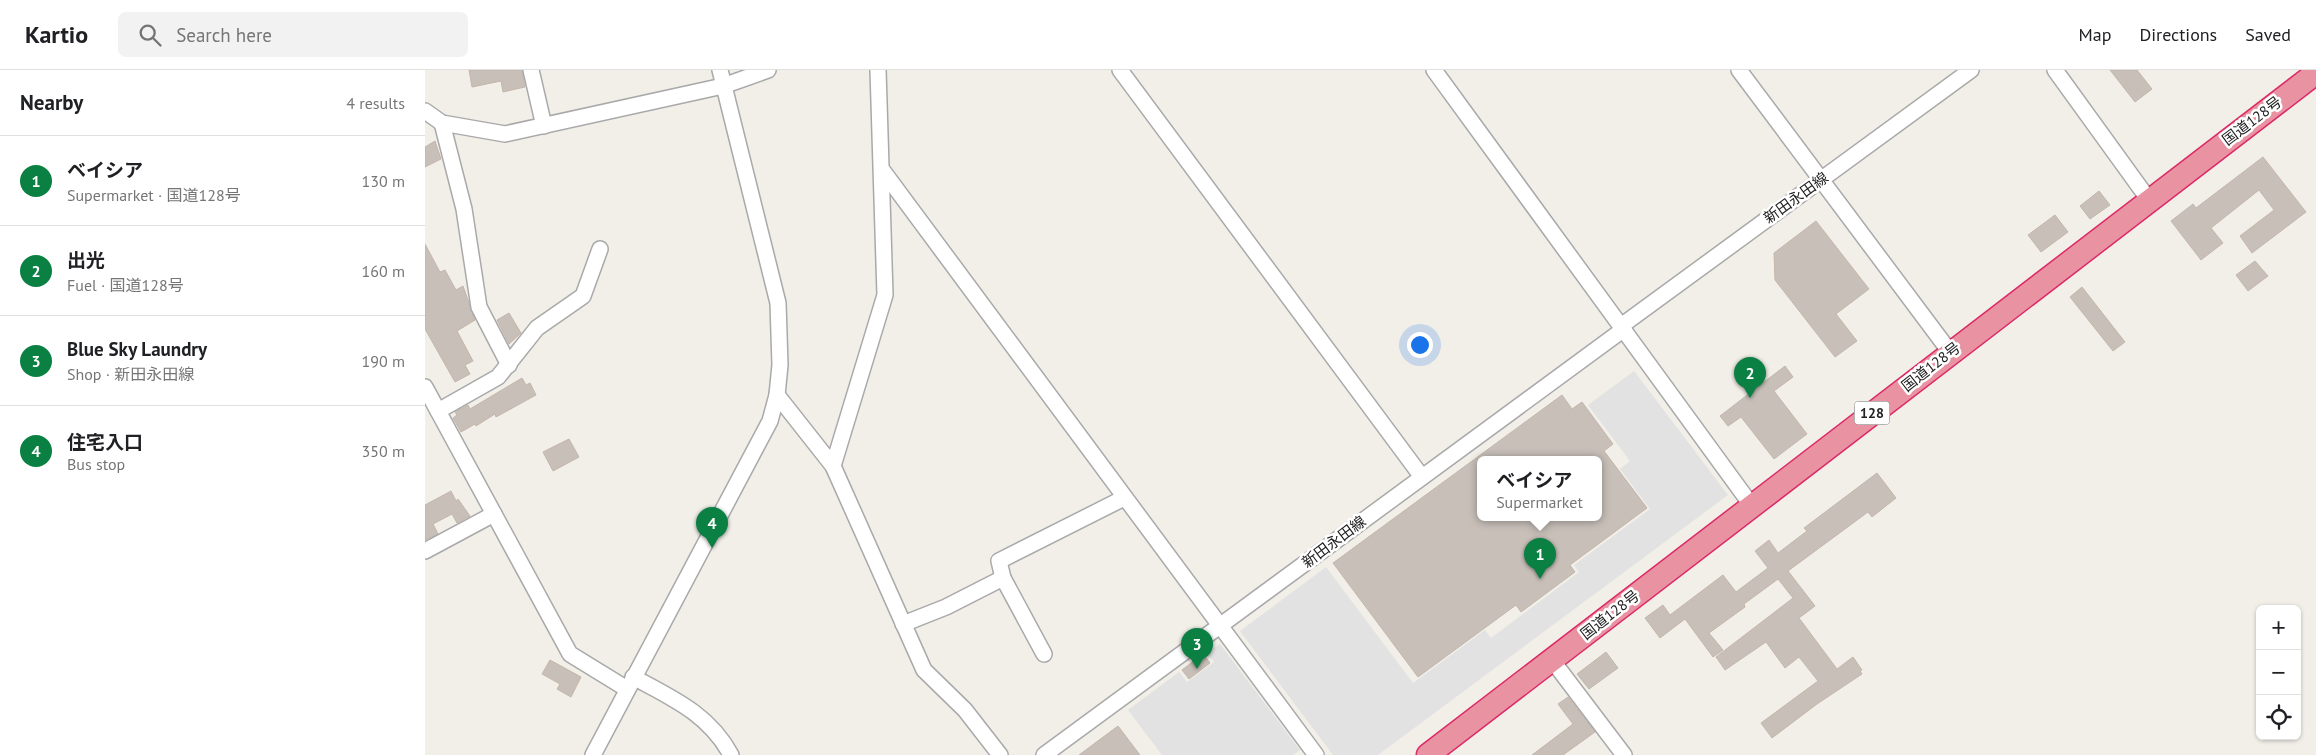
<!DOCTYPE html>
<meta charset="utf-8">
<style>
:root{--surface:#fff;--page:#f2f2f2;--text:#202124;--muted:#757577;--line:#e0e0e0;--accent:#0b8043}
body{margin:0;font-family:"PT Sans","Noto Sans JP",sans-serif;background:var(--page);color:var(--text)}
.controls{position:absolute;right:15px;bottom:15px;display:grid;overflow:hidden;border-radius:8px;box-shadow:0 1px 4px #0004}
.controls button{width:45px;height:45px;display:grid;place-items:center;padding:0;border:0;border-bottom:1px solid var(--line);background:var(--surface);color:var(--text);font:25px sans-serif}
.you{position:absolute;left:994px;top:274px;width:18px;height:18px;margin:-12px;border:4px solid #fff;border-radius:50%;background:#1a73e8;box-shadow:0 0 0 8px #1a73e833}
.badge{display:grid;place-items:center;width:32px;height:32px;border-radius:50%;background:var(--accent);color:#fff;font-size:16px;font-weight:700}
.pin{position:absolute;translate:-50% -41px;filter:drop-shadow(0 1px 2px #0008)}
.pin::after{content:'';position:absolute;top:26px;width:18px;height:15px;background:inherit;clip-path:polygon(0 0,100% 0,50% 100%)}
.popup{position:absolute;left:1052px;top:386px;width:125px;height:65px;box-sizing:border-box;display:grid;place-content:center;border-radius:8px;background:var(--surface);filter:drop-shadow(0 1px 4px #0005);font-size:16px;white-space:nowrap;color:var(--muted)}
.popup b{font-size:19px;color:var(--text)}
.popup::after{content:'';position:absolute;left:50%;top:100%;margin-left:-10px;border:10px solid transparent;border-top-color:var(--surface)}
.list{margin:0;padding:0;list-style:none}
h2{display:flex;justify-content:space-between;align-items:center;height:65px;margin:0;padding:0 20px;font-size:21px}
h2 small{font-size:16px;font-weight:400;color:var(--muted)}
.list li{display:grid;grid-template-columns:32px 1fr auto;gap:15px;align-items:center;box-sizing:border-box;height:90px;padding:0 20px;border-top:1px solid var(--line)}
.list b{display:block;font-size:19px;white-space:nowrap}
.list p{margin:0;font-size:16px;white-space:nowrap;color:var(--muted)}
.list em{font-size:16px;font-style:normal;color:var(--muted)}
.icon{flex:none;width:28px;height:28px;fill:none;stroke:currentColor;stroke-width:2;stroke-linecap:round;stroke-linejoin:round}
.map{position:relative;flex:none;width:1891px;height:685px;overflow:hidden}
header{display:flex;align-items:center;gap:30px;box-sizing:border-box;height:70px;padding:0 25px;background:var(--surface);border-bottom:1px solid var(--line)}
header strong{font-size:24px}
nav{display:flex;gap:28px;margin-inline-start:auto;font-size:18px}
.search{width:350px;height:45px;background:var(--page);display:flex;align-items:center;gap:12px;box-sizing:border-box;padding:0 18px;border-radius:8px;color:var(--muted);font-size:19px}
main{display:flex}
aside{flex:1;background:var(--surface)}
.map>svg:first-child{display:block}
.parking{fill:#e2e2e2}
.building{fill:#c7bfb8;stroke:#c4b6ab;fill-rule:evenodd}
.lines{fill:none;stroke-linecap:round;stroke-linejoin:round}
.minor-casing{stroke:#a9a9a9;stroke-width:18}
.highway-casing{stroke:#dc2a67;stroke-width:25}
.minor{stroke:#fff;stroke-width:15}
.highway{stroke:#e892a2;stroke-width:22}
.labels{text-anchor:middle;stroke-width:5;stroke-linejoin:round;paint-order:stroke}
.shield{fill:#fff;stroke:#646464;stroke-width:1}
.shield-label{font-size:14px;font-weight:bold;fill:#222}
.street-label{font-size:15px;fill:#222;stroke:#fff}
</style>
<header>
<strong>Kartio</strong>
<div class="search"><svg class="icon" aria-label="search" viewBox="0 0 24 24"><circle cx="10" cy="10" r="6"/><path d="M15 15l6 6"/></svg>Search here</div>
<nav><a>Map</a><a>Directions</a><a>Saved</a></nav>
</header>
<main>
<aside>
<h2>Nearby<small>4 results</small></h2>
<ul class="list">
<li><span class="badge">1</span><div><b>ベイシア</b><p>Supermarket · 国道128号</p></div><em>130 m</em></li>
<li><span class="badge">2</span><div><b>出光</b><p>Fuel · 国道128号</p></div><em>160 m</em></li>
<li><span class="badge">3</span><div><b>Blue Sky Laundry</b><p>Shop · 新田永田線</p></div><em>190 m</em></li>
<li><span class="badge">4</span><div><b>住宅入口</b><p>Bus stop</p></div><em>350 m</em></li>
</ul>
</aside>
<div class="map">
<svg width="1891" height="685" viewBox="0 0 1891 685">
<rect width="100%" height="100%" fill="#f2efe9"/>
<!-- parking -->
<g class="parking">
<path d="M1209,301L1303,425L953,685H908L815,561L901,497L988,613L1060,560L1066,568L1154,502L1149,495L1225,439L1195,399L1205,391L1163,335Z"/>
<path d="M795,574L875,680L868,685H737L703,640L754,602L762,612L789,592L782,583Z"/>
</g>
<!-- building -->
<g class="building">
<path d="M44,0H97L100,17L78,22L76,11L47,17Z"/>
<path d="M1685,0H1712L1727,19L1710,32Z"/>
<path d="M10,71L16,89L0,97V77Z"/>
<path d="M1838,87L1881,142L1827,183L1815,166L1849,140L1834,120L1786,158L1798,173L1776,190L1746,151L1768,134L1771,138Z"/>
<path d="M1674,121L1685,135L1665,149L1655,136Z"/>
<path d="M1630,145L1643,162L1616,182L1603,165Z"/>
<path d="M1391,151L1444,219L1411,244L1432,271L1410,287L1350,210L1349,183Z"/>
<path d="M0,174L15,202L20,200L31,220L38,216L50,250L32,261L48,291L40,295L45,304L30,312L0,259Z"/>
<path d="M1830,191L1843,206L1823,221L1811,205Z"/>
<path d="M1657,217L1700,272L1688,281L1645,227Z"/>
<path d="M84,243L96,263L84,274L72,250Z"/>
<path d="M1360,296L1368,307L1349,321L1382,364L1349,389L1316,347L1303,356L1295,346Z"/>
<path d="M97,308L101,315L105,313L111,325L71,347L70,344L51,356L50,354L36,362L28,348L32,345L30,342L43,335L45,339Z"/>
<path d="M1137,325L1147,339L1157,332L1188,374L1179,381L1222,438L1145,495L1150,502L1096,542L1091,535L993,607L908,493ZM1056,390H1174V448H1056Z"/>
<path d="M144,369L154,387L128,401L118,382Z"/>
<path d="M1452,403L1471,428L1447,447L1443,442L1363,501L1390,536L1374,548L1412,599L1428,587L1437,600L1435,601L1437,604L1392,634L1347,668L1336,653L1393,611L1374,587L1360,598L1341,572L1300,600L1291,587L1368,528L1353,509L1319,534L1320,537L1284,563L1298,580L1288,587L1260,549L1235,568L1220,548L1238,535L1245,545L1298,505L1311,522L1343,498L1330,481L1344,470L1353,483L1382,461L1379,458Z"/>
<path d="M26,421L31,431L33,429L45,446L32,453L27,444L8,454L13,464L0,470V435Z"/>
<path d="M1181,582L1193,598L1164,619L1152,604Z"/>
<path d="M778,584L785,593L764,609L757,600Z"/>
<path d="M125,590L156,607L146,627L132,619L135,614L117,604Z"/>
<path d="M1143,627L1170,662L1138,685H1107L1148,654L1133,634Z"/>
<path d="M693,656L715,685H654Z"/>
</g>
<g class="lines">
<defs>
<g id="minor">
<path d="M106,0L119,56"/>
<path d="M695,0L997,407"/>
<path d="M1009,0L1327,436"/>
<path d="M1314,0L1525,282"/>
<path d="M1630,0L1724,130"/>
<path d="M0,41L17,53L80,64L298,16L343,0"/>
<path d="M17,53L39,139L54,237L84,295"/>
<path d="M458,101L891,685"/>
<path d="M1196,256L1546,0"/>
<path d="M0,317L145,584L202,619"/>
<path d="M352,325L408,396L499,600L540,640L575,685"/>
<path d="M13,341L73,307L112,258L158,226L175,179"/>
<path d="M408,396L460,225L453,0"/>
<path d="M0,481L69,444"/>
<path d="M478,554L521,537L578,508"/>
<path d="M619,584L578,508L574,491L699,428"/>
<path d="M1127,590L1199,685"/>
<path d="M208,607C247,628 284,644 306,685"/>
<path d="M168,685L345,351L352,325L355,295L353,233L295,0"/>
<path d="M619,685L1199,259"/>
</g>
<path id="highway" d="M1003,685L1891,3"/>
</defs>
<!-- minor casing -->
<use href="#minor" class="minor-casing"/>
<!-- highway casing -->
<use href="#highway" class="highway-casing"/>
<!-- minor -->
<use href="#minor" class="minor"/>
<!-- highway -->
<use href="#highway" class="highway"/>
</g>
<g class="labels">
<!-- shield labels -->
<rect class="shield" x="1429.5" y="331.5" width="35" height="23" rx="4"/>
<g class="shield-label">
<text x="1447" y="348">128</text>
</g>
<!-- street labels -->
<g class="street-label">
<text transform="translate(1827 51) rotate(-37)" y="5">国道128号</text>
<text transform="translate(1371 128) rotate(-36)" y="5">新田永田線</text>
<text transform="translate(1506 297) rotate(-38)" y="5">国道128号</text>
<text transform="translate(909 472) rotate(-37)" y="5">新田永田線</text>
<text transform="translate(1185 545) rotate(-38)" y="5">国道128号</text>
</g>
</g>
</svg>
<div class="controls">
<button>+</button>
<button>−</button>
<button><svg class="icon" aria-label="locate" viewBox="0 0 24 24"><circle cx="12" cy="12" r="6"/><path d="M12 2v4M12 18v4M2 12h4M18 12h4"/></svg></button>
</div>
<div class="you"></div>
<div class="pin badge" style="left:1115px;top:509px">1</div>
<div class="popup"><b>ベイシア</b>Supermarket</div>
<div class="pin badge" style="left:1325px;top:328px">2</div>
<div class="pin badge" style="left:772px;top:599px">3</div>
<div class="pin badge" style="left:287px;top:478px">4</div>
</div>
</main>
